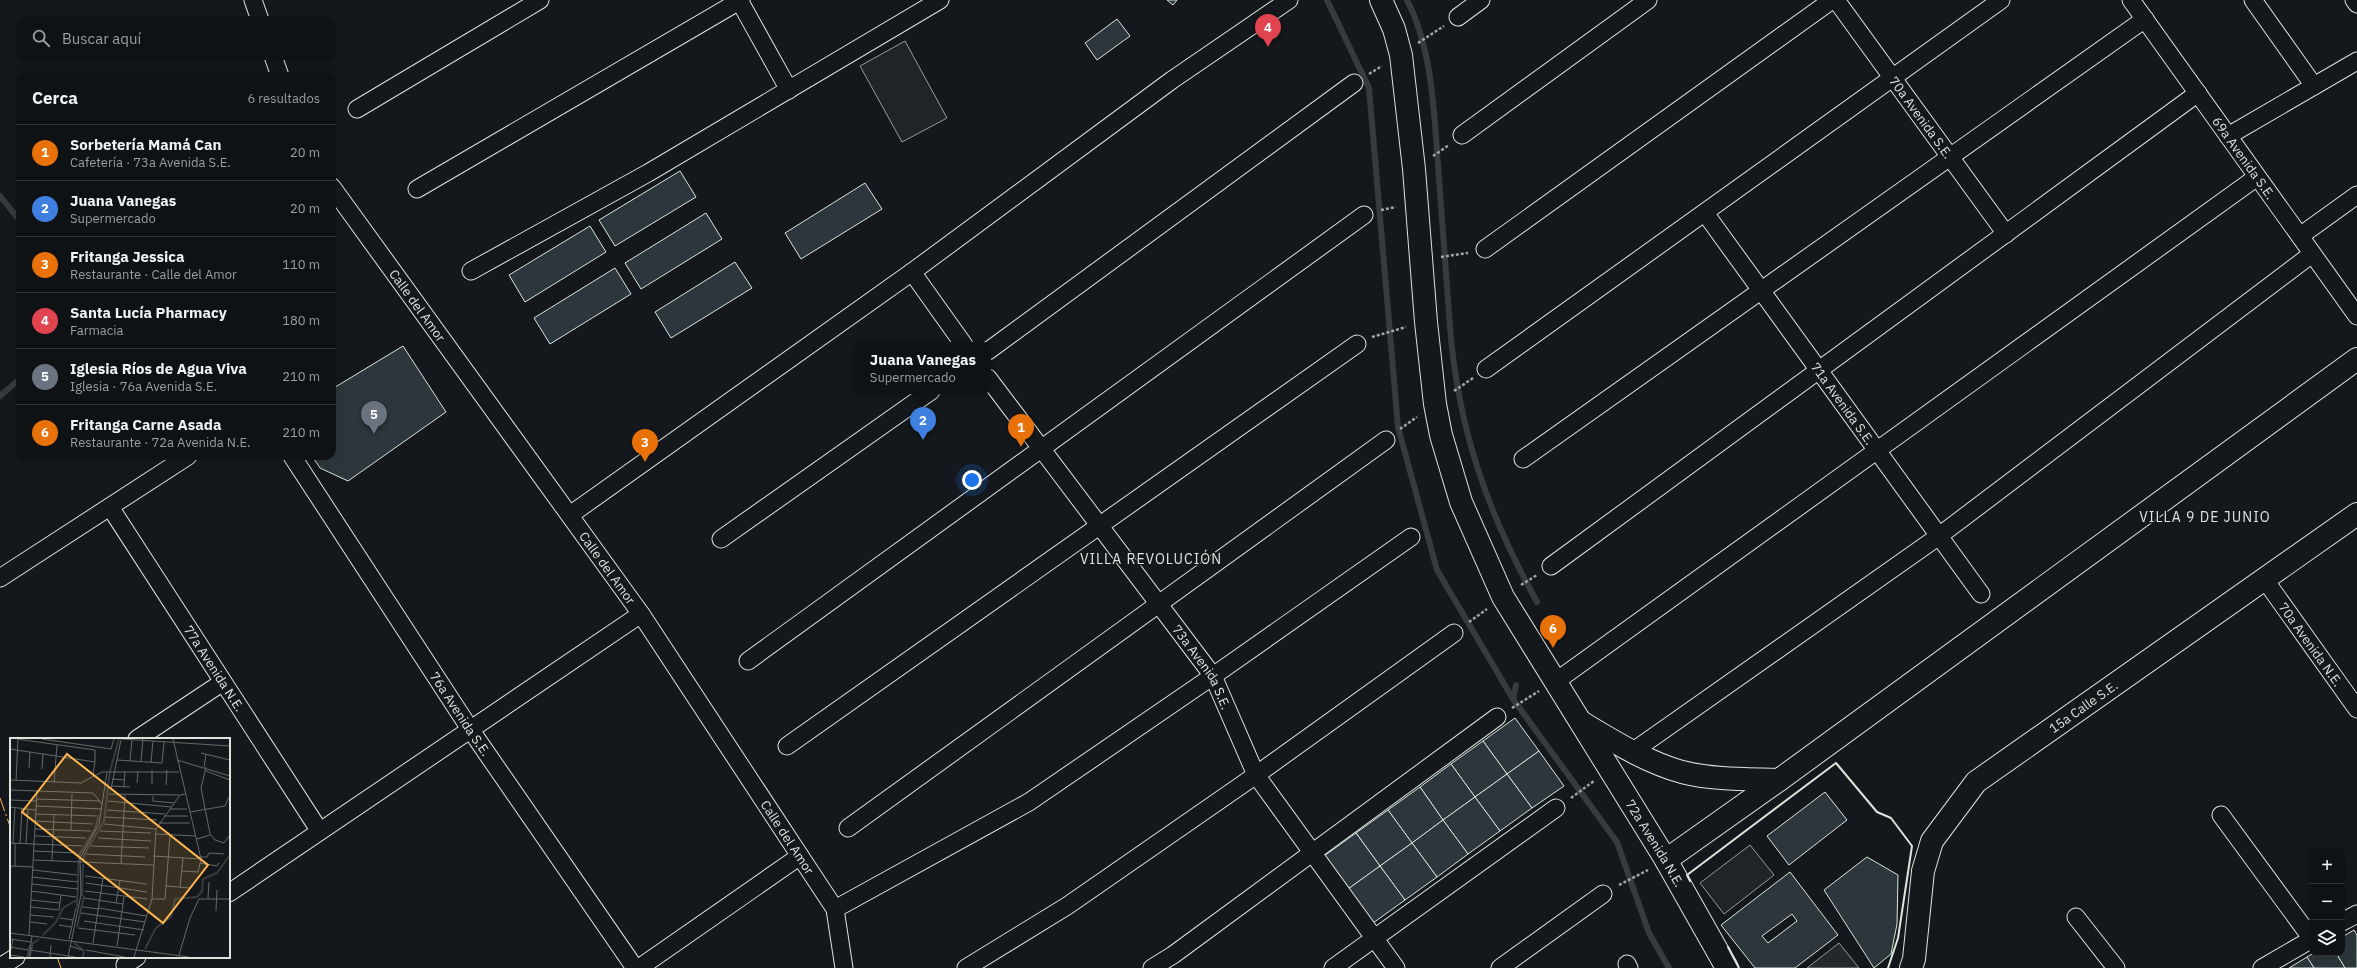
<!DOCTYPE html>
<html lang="es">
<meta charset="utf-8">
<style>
:root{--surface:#0f1215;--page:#1d2022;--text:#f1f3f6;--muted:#9b9ea0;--line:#2f3234;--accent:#ffb74d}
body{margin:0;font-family:"IBM Plex Sans",sans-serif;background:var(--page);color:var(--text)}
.controls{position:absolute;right:12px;bottom:12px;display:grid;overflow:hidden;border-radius:8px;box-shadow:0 4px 16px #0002}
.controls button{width:36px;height:36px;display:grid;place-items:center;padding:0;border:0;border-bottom:1px solid var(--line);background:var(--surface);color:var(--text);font:20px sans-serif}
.you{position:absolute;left:972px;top:480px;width:14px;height:14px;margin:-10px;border:3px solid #fff;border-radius:50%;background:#1a73e8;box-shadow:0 0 0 6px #1a73e833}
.badge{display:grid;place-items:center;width:26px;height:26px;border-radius:50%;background:var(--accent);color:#fff;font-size:13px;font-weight:700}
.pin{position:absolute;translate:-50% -33px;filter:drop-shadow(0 1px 2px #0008)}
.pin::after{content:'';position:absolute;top:21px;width:14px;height:12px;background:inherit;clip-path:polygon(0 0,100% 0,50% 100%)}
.popup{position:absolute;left:855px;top:342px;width:136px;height:52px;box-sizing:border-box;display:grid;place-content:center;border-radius:8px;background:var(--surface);filter:drop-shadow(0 1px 3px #0005);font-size:13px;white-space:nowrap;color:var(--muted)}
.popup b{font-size:15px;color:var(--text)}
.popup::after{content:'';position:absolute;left:50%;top:100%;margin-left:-8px;border:8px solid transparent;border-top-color:var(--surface)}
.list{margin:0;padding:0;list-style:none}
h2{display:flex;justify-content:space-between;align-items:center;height:52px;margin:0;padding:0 16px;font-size:17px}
h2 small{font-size:13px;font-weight:400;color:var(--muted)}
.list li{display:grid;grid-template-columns:26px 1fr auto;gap:12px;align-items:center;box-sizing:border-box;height:56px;padding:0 16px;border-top:1px solid var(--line)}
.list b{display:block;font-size:15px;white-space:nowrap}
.list p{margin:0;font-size:13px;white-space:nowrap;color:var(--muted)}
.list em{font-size:13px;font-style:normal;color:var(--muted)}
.icon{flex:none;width:22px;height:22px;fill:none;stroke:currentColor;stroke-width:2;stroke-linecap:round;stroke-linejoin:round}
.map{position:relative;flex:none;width:2357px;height:968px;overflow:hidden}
.search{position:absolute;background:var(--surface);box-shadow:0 4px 16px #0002;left:16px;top:16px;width:320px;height:44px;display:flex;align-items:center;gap:10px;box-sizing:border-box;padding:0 14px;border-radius:12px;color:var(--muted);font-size:15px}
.panel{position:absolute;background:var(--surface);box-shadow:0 4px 16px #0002;left:16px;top:72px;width:320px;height:388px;border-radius:12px}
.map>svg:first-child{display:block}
.green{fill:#202428;stroke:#939e99}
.parking{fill:#24282b;stroke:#939e99}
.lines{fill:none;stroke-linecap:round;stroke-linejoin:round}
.stream{stroke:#363b3e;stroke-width:6}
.building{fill:#2c363c;stroke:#d8e6dc;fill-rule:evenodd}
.minor-casing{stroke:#d8e6dc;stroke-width:19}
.tertiary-casing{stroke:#d8e6dc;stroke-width:24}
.path{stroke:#9da8a2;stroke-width:2.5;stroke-dasharray:3 2;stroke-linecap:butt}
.minor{stroke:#14181c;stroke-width:17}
.tertiary{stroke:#14181c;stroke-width:22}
.wall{stroke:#d8e6dc;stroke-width:2}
.power{stroke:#ffb74d;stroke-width:1;stroke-dasharray:14 3 2 3;stroke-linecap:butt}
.labels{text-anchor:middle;stroke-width:3;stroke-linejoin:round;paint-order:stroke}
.street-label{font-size:13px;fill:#d8e6dc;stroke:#14181c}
.neighbourhood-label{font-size:14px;letter-spacing:1px;fill:#d8e6dc;stroke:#14181c}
.inset-river{fill:none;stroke:#363b3e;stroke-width:2}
.inset-road{fill:none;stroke:#626a69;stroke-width:1}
.view{fill:#ffb74d;fill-opacity:0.15;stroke:#ffb74d;stroke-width:2}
.inset-edge{fill:none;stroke:#d8e6dc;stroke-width:2}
</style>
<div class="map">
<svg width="2357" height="968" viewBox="0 0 2357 968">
<rect width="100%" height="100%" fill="#14181c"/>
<!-- green -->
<g class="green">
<path d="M905,41L947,118L902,142L860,66Z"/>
<path d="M1750,845L1774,875L1724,914L1700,883Z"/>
</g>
<!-- parking -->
<path class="parking" d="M1839,943L1859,968H1807Z"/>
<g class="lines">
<!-- stream -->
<g class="stream">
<path d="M1327,0L1369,88L1398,427L1437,570L1513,699L1617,842L1649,933L1669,968"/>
<path d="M1407,0C1432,48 1434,111 1438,165C1442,219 1446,273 1450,327C1458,429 1488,514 1537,602"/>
<path d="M0,196L20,221"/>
<path d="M0,396L20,379"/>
<path d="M1513,699L1516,685"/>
</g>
</g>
<!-- building -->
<g class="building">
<path d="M1167,0H1177L1173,5Z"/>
<path d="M1117,19L1130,36L1097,60L1085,43Z"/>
<path d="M680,171L696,197L615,246L599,220Z"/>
<path d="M865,183L882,209L801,259L785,233Z"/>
<path d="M706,213L722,239L641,289L625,263Z"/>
<path d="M590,226L606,252L525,302L509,275Z"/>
<path d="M735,262L752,288L671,338L655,312Z"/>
<path d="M615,268L631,294L550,344L534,318Z"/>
<path d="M403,346L446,412L348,481L320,468L312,456H332V389Z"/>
<path d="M1515,718L1539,751L1507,774L1483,741Z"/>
<path d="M1483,741L1507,774L1475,797L1451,764Z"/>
<path d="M1539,751L1564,786L1532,808L1507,774Z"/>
<path d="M1451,764L1475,797L1443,820L1420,787Z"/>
<path d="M1507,774L1532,808L1500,831L1475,797Z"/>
<path d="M1420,787L1443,820L1412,843L1388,810Z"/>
<path d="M1825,792L1847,820L1789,865L1767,836Z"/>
<path d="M1475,797L1500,831L1468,854L1443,820Z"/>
<path d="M1388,810L1412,843L1380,866L1356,833Z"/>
<path d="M1443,820L1468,854L1437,877L1412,843Z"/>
<path d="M1356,833L1380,866L1348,889L1324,856Z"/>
<path d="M1412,843L1437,877L1405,900L1380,866Z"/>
<path d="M1867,857L1898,875L1897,924L1891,954L1874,968L1824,890Z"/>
<path d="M1380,866L1405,900L1373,923L1348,889Z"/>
<path d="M1790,872L1838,935L1795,968H1755L1721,925ZM1792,914L1797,921L1768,943L1762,936Z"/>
<path d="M2354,930L2357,935V968H2345L2336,953H2342V937Z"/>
<path d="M2314,953H2336L2345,968H2314L2307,957Z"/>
<path d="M2307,957L2314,968H2289Z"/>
</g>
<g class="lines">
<defs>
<g id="minor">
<path d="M253,0L260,20"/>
<path d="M739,0L789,90"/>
<path id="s1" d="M1836,0L2006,234"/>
<path id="s2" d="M2131,0L2357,316"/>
<path d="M2253,0L2314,86"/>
<path d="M2354,0L2357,4"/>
<path d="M1458,17L1481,0"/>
<path d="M273,56L280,76"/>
<path d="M357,109L540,0"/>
<path d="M1462,135L1648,0"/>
<path d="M2228,136L2357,61"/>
<path id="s3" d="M332,187L641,614L800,856L835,909L844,968"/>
<path d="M417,189L741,0"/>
<path id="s4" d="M1705,213L1981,594"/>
<path d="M2300,236L2357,195"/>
<path d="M1485,249L1832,0"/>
<path d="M471,271L648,173L940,0"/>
<path d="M912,272L964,345"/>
<path d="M988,351L1354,83"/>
<path d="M1486,369L2001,0"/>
<path id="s5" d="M988,378L1213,676L1256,775L1396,968"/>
<path id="s6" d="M292,456L470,729L635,968"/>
<path d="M1523,459L2145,19"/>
<path id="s7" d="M110,507L319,830"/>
<path d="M570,515L912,272L1172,80L1289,0"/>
<path d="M721,539L931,391"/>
<path d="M1551,566L2198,93"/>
<path d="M0,578L188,456"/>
<path id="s8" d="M2265,580L2357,709"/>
<path d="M748,661L1364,215"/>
<path d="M1555,682L2257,177"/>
<path d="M137,739L223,682"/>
<path d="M787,746L1357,344"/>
<path d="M1632,752L1939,536L2312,254"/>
<path d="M2221,815L2312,939"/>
<path d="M848,828L1386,440"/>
<path d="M229,893L641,614"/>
<path d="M835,909L1029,802L1213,676L1411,537"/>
<path d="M2076,917L2116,968"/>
<path d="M2342,922L2357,914"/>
<path d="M1627,964L1629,968"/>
<path d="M125,965L137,957"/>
<path d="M0,967L16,957"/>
<path d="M639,968L800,856"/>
<path d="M966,968L1067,906L1256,775L1454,633"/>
<path d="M1152,968L1173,955L1497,717"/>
<path d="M1333,968L1556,808"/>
<path d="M1500,968L1603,894"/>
<path d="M2262,968L2312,939"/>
</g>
<g id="tertiary">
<path id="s9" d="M1381,0L1394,29L1401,55L1414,169L1426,322L1435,404L1441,435L1461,502L1503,597L1666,860L1727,968"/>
<path d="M1581,722C1613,741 1646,762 1682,772C1714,780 1747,779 1779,780L2357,359"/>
<path d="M1666,860L1779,780"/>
<path id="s10" d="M1911,968L1914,959L1923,871L1932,841L1976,782L2357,514"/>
</g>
</defs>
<!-- minor casing -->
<use href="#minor" class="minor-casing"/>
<!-- tertiary casing -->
<use href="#tertiary" class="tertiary-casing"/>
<!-- path -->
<g class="path">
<path d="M1418,43L1444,26"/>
<path d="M1369,74L1382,66"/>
<path d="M1433,156L1449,145"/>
<path d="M1381,210L1396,207"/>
<path d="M1441,257L1468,253"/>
<path d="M1372,337L1406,327"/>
<path d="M1454,391L1473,378"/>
<path d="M1400,429L1417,417"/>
<path d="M1521,585L1537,575"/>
<path d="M1469,622L1487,609"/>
<path d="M1512,708L1539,691"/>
<path d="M1571,798L1594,781"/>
<path d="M1619,885L1648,870"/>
</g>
<!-- minor -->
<use href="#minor" class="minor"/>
<!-- tertiary -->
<use href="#tertiary" class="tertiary"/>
<!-- wall -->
<g class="wall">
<path d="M1690,881L1687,875L1836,763L1877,812L1891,818L1912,846L1898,938L1888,968"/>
<path d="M1728,947L1739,968"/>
</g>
<!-- power -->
<g class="power">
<path d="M0,798L11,829"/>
<path d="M57,957L61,968"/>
</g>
</g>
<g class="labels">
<!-- street labels -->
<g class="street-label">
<text dy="5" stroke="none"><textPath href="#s1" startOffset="145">70a Avenida S.E.</textPath></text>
<text dy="5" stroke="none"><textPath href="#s2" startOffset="194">69a Avenida S.E.</textPath></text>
<text dy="5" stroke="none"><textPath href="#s3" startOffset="146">Calle del Amor</textPath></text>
<text dy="5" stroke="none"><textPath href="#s4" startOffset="235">71a Avenida S.E.</textPath></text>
<text dy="5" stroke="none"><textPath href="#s3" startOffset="470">Calle del Amor</textPath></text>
<text dy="5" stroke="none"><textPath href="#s8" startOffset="79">70a Avenida N.E.</textPath></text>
<text dy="5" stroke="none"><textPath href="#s5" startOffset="360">73a Avenida S.E.</textPath></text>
<text dy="5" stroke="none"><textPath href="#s7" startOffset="192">77a Avenida N.E.</textPath></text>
<text dy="5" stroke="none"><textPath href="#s10" startOffset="334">15a Calle S.E.</textPath></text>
<text dy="5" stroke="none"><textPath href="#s6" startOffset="308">76a Avenida S.E.</textPath></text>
<text dy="5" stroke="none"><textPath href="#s3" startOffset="794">Calle del Amor</textPath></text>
<text dy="5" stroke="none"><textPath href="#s9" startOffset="904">72a Avenida N.E.</textPath></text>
</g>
<!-- neighbourhood labels -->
<g class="neighbourhood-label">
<text x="2205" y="522">VILLA 9 DE JUNIO</text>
<text x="1151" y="564">VILLA REVOLUCIÓN</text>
</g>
</g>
<!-- overview -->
<g transform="translate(10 738)">
<rect width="220" height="220" fill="#14181c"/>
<path class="inset-river" d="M73,123L75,115L94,83L100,33L109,1M72,158L73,126M67,169L69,117L85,91L89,77M67,189L74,158M33,197L46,184L53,170L67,162M64,205L74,213L73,219M135,211L146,190L161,179L165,161L187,159L192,153L193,141L207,135L220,117M17,219L20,207M20,219L23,205L29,201"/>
<path class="inset-road" d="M7,1L85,12V24M32,1L101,11L104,1M111,1L220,8M163,1L191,121L188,134L172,133M0,11L85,24L83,36M191,15L220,22M107,22L152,25L154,4M167,22L220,38M120,23L122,1M131,23L133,1M141,24L143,3M194,29L196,16M196,29L191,50L200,96L205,102L214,105L220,97M19,30L20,14M32,31L33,16M142,32V46M196,33L220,42M102,41L115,42M0,42L71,45L92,34H169M6,43L8,1M44,44L47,7M127,45L128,33M156,47L157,32M101,48L120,49M114,48L115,33M101,51L111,2M0,52L83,55L92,66M99,56L169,57M143,58V63L164,65M26,61L90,63M0,62L26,63M98,63L161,69M26,68L92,71M0,69L26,72M160,71H177M97,72L155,76M180,74L215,68L220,57M26,76L87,78M154,78H178M95,79L147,82M25,83L83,86M149,85H180M94,86L146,91M25,91L81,93M61,92L62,56M90,93L141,95M146,96L186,98M25,98L76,100M88,100L141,103M187,101L200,97M0,105L72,108M3,105L5,69M10,106L12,70M16,106L18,71M81,108L139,110M24,113L66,115M76,116L135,119M143,118L191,121M191,119H197L199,115L214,116M23,122L143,127M42,123L44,77M111,125L115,57M190,125L207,128L209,125M0,128L23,129M5,129V105M23,132L67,137M75,138L137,146M22,139L68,144M76,145L137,154M22,146L68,151M156,148L180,150M170,149L173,120M21,153L66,159M75,153L137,161M74,160L113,166M198,160L199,144M142,161H155L160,97M21,162L50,165M106,165L110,142M21,169L49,172L51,157M73,169L89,171M89,170L136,178M206,173L207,152M71,175L135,184M20,177L44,179M50,180L63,182M74,183L134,192M20,184L37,186M49,187L61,189M68,190L125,197M0,195L179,219M19,197L27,53M0,201L21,204M59,201L66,170M83,205L93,140M60,208L72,212M107,208L114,159M0,209L18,212M20,212L65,219M76,212L115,219M0,217L3,201M0,217L14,219M169,217L180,180L189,161H220M19,219L22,198M40,219L41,207M58,219L71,157L70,120L89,86L97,34M124,219L142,161L146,91L170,57L175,56"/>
<path class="view" d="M57,16L198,127L153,185L12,74Z"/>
<rect width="220" height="220" class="inset-edge"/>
</g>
</svg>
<div class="controls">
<button>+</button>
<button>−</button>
<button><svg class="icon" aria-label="layers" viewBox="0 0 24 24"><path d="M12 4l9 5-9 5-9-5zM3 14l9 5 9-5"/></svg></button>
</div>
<div class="you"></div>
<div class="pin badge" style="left:1021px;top:447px;background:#e8710a">1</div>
<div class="pin badge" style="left:923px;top:440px;background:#3f7fe0">2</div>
<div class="popup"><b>Juana Vanegas</b>Supermercado</div>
<div class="pin badge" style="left:645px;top:462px;background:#e8710a">3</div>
<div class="pin badge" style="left:1268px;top:47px;background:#e0444e">4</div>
<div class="pin badge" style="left:374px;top:434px;background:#6b7280">5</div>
<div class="pin badge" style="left:1553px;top:648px;background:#e8710a">6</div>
<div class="search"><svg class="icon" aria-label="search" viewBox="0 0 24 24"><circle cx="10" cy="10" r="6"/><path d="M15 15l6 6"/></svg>Buscar aquí</div>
<section class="panel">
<h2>Cerca<small>6 resultados</small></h2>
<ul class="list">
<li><span class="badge" style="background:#e8710a">1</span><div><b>Sorbetería Mamá Can</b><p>Cafetería · 73a Avenida S.E.</p></div><em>20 m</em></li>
<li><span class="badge" style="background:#3f7fe0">2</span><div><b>Juana Vanegas</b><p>Supermercado</p></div><em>20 m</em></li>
<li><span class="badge" style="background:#e8710a">3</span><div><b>Fritanga Jessica</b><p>Restaurante · Calle del Amor</p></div><em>110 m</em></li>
<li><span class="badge" style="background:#e0444e">4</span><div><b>Santa Lucía Pharmacy</b><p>Farmacia</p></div><em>180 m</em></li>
<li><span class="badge" style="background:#6b7280">5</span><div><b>Iglesia Ríos de Agua Viva</b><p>Iglesia · 76a Avenida S.E.</p></div><em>210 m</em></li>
<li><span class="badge" style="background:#e8710a">6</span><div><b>Fritanga Carne Asada</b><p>Restaurante · 72a Avenida N.E.</p></div><em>210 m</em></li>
</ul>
</section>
</div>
